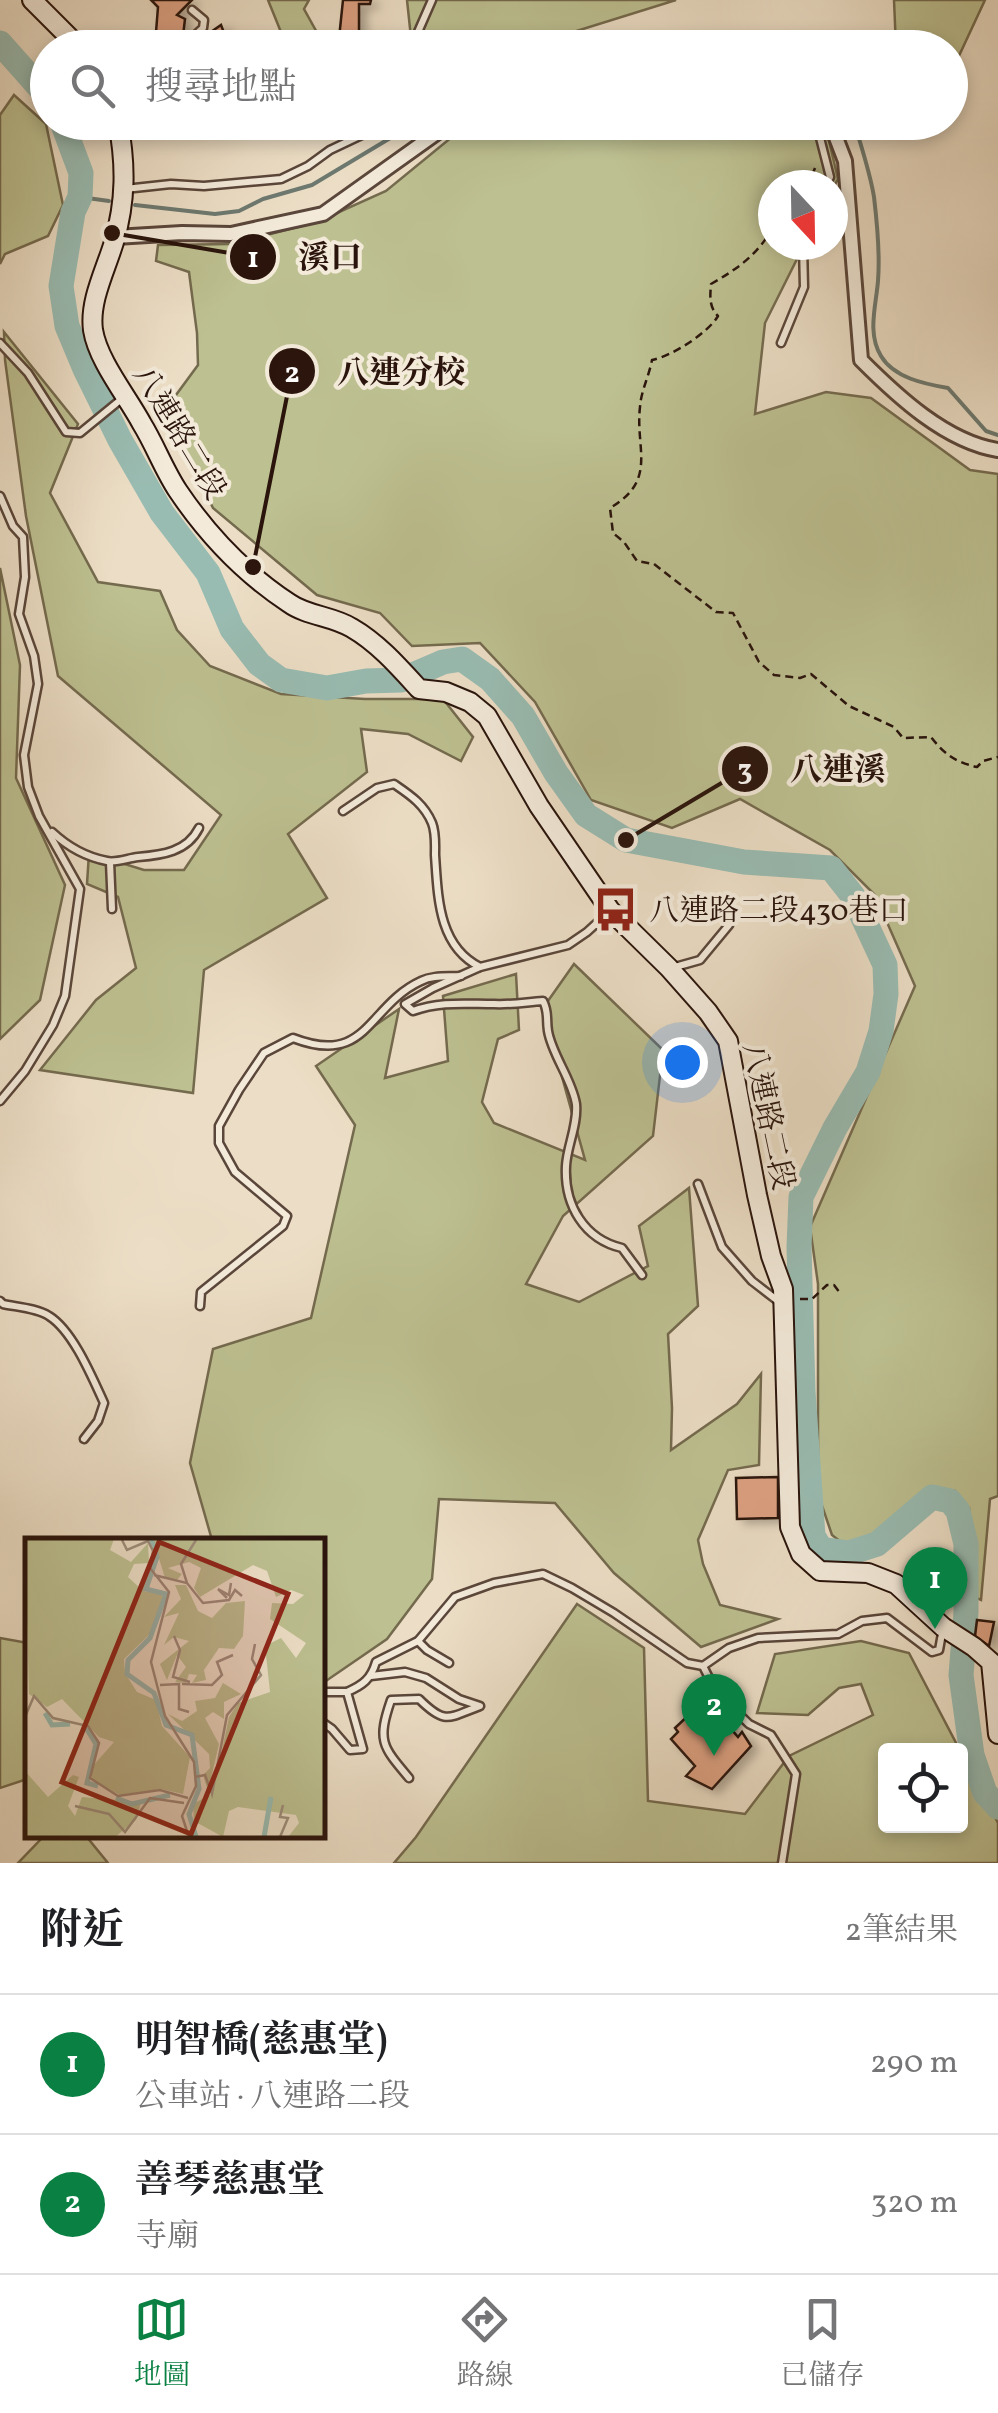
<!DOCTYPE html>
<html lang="zh-TW">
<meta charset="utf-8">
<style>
:root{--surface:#fff;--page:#f2f2f2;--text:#202124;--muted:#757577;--line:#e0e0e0;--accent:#0b8043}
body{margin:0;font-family:Vollkorn,"Noto Serif TC",serif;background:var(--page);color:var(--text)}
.controls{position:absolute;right:30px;bottom:30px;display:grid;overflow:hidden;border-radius:10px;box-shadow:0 5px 15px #0003}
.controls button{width:90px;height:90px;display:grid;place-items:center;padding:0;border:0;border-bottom:2px solid var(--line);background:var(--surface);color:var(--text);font:50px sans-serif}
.compass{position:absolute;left:758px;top:170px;width:90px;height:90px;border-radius:50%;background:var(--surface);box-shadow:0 5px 15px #0003;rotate:158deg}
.you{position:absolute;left:682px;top:1062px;width:35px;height:35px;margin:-25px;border:8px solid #fff;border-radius:50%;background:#1a73e8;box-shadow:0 0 0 15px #1a73e833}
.badge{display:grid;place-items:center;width:65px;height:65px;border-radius:50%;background:var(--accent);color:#fff;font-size:32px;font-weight:700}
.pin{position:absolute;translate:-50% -82px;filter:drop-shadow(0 2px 5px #0008)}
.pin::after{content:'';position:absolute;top:52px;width:35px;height:30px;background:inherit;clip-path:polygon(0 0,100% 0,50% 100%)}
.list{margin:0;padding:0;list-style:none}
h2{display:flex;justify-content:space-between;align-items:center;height:130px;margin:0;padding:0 40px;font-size:42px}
h2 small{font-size:32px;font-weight:400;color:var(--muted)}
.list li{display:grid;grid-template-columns:65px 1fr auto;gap:30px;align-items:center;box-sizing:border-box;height:140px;padding:0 40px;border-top:2px solid var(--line)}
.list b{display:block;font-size:38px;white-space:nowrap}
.list p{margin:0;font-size:32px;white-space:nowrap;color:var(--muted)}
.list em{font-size:32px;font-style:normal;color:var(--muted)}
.icon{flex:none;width:55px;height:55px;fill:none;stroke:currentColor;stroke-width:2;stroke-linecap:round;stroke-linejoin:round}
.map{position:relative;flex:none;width:998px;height:1863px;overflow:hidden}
.search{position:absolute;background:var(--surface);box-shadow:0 5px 15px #0003;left:30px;right:30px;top:30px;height:110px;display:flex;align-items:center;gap:25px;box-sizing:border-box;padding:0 35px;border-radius:55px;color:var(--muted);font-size:38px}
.sheet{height:410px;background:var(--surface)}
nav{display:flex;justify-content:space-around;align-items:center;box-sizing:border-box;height:140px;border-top:2px solid var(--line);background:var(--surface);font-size:28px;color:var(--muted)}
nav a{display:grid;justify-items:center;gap:5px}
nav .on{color:var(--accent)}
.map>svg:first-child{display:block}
.green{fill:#bdc091;stroke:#746a4e;stroke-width:2.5;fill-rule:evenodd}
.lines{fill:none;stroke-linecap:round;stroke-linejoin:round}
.stream{stroke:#6d7970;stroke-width:4}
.river{stroke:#99bcb2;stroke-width:25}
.building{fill:#dda182;stroke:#2a140c;stroke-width:2.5;filter:url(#shadow)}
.lane-casing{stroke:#5a463a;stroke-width:11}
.street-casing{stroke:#5a463a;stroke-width:18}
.secondary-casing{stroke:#2a140c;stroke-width:22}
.path{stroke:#2a140c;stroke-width:2.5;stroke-dasharray:8 5;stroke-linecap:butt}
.lane{stroke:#f3eada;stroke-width:6}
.street{stroke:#f3eada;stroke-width:12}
.secondary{stroke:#f3eada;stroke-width:18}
.labels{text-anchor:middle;stroke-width:8;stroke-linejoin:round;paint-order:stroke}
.street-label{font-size:30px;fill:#2a140c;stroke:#f3eada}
.poi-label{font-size:30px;fill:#2a140c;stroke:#f3eada;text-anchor:start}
.inset-river{fill:none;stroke:#99bcb2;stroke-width:5}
.inset-road{fill:none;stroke:#9e8d7c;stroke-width:2.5}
.view{fill:#8f2418;fill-opacity:0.15;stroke:#8f2418;stroke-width:5}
.inset-edge{fill:none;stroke:#2a140c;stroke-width:5}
.leader{fill:none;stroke:#2a140c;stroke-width:4}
.callout-dot{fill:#2a140c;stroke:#f3eada;stroke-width:4}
.mark-label{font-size:30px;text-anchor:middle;font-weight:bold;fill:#fff}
.callout-label{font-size:32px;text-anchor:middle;font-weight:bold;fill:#2a140c;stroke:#f3eada;stroke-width:8;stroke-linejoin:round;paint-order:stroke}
</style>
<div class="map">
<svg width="998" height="1863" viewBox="0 0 998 1863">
<defs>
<filter id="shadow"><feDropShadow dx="7" dy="4" stdDeviation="5" flood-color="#0004"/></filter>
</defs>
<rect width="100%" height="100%" fill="#ecdec6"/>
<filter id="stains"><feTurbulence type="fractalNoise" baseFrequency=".002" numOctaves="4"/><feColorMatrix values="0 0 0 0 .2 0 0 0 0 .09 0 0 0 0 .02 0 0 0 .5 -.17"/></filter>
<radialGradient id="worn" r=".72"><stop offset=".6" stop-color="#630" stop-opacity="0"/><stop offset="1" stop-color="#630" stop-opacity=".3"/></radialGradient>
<!-- green -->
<g class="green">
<path d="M268,0H309L304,9L325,47H287Z"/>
<path d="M407,0H676L522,48L412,47Z"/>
<path d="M894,0H985L951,73L950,48L896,47Z"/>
<path d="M14,95L46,124L63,205L48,236L5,254L0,264V115Z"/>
<path d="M820,122L827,132L838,179L833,188V185H773V245H804L765,323L755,414L826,392L871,398L970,470L998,474V1496L990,1499L981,1600L974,1597L969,1508L955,1491L926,1502L875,1548L851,1550L832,1535L818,1494V1284L810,1227L915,986L875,895L830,850L740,799L672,828L591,800L535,702L480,643L412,646L380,613L317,595L213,508L165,410L198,365L197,333L189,272L156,261L158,245L232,244L317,222L386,191L469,123Z"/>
<path d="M4,332L78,424L50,493L98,582L160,591L177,630L210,666L281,694L365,699H443L473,737L461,761L408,734L361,729L367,772L288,834L327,898L204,970L193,1093L40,1070L96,1000L136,968L118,897L87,884L89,853L144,870H184L221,815L58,676L26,516L5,360Z"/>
<path d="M0,568L20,665L16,778L65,885L40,1000L0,1039Z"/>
<path d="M574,964L663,1050L653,1136L563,1216L526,1284L579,1302L648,1266L639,1226L689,1188L698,1306L668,1334L672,1408L671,1450L737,1404L761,1374L759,1465L728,1470L698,1540L703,1564L720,1605L778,1619L701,1647L614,1573L555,1503L439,1499L432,1579L387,1639L323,1683L322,1540H212L190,1463L213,1349L311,1318L355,1125L316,1066L399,1009L385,1078L448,1061L443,996L516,974L519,1030L498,1039L482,1102L494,1123L585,1160L543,1008Z"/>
<path d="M577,1604L644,1648L648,1801L745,1814L789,1756L873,1715L861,1684L839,1688L808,1715L757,1713L775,1654L861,1641L909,1653L998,1823V1863H394L416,1837ZM886,1750H960V1826H886Z"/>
<path d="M0,1638L28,1643L27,1779L0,1788Z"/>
<path d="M44,1836H86L108,1863H18Z"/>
</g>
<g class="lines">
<!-- stream -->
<g class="stream">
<path d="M472,48L477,45L584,40L609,48"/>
<path d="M854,122C861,146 870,172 874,197C877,222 880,256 878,281C876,306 867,333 881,356C894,378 925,384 948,388L986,431L998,435"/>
<path d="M80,197L109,201"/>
<path d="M135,205L215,214L239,211L263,199L312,185L407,128L411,122"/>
</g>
<!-- river -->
<g class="river">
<path d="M0,43L48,97"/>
<path d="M62,122L81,173L80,197L73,212L61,286L67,326L85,369L120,440L162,513L208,573L232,629L259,664L281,680L327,688L366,681L401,680L443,662L462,659L490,679L523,716L556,773L586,815L626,840L744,862L831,868L853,896L885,965L886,994L881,1031L868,1072L835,1128L801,1197L799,1247L803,1391L813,1536L821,1549L849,1553L877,1544L932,1497L950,1501L958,1511L966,1544V1612L961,1675L972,1755L985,1793L998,1807"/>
</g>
</g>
<!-- building -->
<g class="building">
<path d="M151,0H192L177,15L185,19L183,36L156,32L158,7Z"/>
<path d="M343,0H371L370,4H359V48H338Z"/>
<path d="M221,25L230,48H188Z"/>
<path d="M778,1477V1518L737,1519L736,1478Z"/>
<path d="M977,1620L994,1622L989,1646L975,1636Z"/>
<path d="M709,1703L738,1737L742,1732L751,1746L712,1789L686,1776L695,1766L671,1739L678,1732L675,1728L695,1709L699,1714Z"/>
</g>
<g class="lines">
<defs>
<g id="lane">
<path d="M181,48L203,28L204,20L192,10"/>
<path d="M411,48L432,0"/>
<path d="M816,122L830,177L826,185"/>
<path d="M125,189L171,184L204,186L281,179L308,166L330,150L368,132L374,122"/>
<path d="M0,343L28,373L66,432L80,433L124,397"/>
<path d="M781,343L804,287L803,245"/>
<path d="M0,496L13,526L23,537L25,577L19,614L34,656L38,684L24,755L28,787L39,816L80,889L65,996L53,1025L25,1071L0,1101"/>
<path d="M343,811L377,788L394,784C410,795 424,804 432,823C436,833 435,845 435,855C438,897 438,946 480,967L568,945L587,932L610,911"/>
<path d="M52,832C67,846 86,857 107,861C117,863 128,858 138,857C162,855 187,852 199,828"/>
<path d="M110,862L112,909"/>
<path d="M480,967L433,988L405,1004L413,1011C440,1001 465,1004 494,1004C510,1005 527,1002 543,1001C549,1012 546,1019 548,1031C552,1055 572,1079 576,1104C578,1125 567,1146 566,1166C564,1205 584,1239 622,1248L642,1275"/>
<path d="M675,967L700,960L729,925"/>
<path d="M698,1184L722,1247L752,1281L778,1301"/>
<path d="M0,1301L3,1304C17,1307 37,1308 49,1316C73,1331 92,1377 104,1403L98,1421L84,1439"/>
<path d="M200,1306L201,1292L283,1226L287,1216L235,1172L219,1143V1126L239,1090L264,1053L293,1038C368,1067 367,1006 421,981C433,975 447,977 461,976"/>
<path d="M418,1641L427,1650L449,1663"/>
<path d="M703,1666L716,1692L749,1724L771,1735L796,1774L782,1863"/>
<path d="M371,1676L405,1672L426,1678L459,1699L480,1706C448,1718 445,1725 419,1699L391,1700C377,1741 382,1746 409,1778"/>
<path d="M322,1692H347"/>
<path d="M322,1722L332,1729L350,1750L363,1749L347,1692C363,1685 371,1679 376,1662L418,1641L455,1597L494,1583L543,1574L572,1588L614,1613L687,1663L703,1666L729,1648L758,1638L838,1634L862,1621L887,1618L932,1652L939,1650L943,1628"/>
</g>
<g id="street">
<path d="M830,122L845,161L861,360C897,396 946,442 998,450"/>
<path d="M115,237L182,233L231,234L323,214L452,122"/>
</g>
<g id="secondary">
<path d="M32,0L80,48"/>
<path d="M118,122C126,164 126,201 114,242C106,269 89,301 93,330C98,361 127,396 142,424C155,445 164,470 178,491C207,534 245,574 289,603C307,616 333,616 352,628C378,643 399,667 419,689L446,692L470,702L487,716L539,806L610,910L669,968L708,1012L728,1041L757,1195L771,1256L783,1289L790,1527L801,1554L820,1571L868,1573L896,1584L943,1627L974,1647L991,1662L998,1734"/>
</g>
</defs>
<!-- lane casing -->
<use href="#lane" class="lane-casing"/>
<!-- street casing -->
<use href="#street" class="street-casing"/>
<!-- secondary casing -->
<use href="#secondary" class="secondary-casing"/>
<!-- path -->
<g class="path">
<path d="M808,185L815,168"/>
<path d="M773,227C758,255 737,269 711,284C710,297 709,307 718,316C708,333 672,356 652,360C649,376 641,391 640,407C635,449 658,480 610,508L613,533L624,542L637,561L654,564L716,612L733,613L759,662L774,675L800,678L811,674L849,706L894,727L903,738L931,737C944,754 955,762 977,767L983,761L998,757"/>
<path d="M800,1299H812L827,1285H834L840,1293"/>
</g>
<!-- lane -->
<use href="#lane" class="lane"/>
<!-- street -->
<use href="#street" class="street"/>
<!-- secondary -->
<use href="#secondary" class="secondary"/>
</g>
<!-- icons -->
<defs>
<symbol id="bus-bare" viewBox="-9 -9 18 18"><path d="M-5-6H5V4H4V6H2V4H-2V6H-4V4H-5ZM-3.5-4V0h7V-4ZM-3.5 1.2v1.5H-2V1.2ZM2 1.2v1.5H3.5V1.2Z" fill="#8f2418" stroke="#f3eada" stroke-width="2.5" paint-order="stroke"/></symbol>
</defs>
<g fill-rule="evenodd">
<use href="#bus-bare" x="584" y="878" width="63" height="63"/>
</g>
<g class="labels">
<!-- street labels -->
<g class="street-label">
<text transform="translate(180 432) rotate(59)" y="10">八連路二段</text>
<text transform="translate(769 1116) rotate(78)" y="10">八連路二段</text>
</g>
<!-- poi labels -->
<g class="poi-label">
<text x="649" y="920">八連路二段430巷口</text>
</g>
</g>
<!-- overview -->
<g transform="translate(25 1538)">
<rect width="300" height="300" fill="#ecdec6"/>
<path d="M0,1H89L85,12L106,24L123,5L124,25L109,26L103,39L116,51L123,39L120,54L137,52L138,61L125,96L99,121L100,135L112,154L131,162L137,188L165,219L158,256L136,251L95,257L67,242V229L89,204L74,199L37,161L22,169L4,156ZM128,1H300V299H263L274,285L271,277L213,269L204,273L198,299L169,283L168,266L188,255L204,179L213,165L245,154L240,108L256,100L271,120L281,105L245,81L247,65L268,66L279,57L266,52L251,59L242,33L228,27L175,59L169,50L176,30L164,24L143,30L157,36L152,42L140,40ZM150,47H161L173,73L187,80L201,65L220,63L218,98L209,111L194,110L179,132L181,142L167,145L172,137L164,136L161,145L150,144L161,129L152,117L142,142L135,126L164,103L149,99L139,107L154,75L139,79L156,61ZM198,145L216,156L199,164V181L188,174L180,180L194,206L183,253L178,237L185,230L184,216L143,176L157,183L172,173L170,163L190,160ZM0,233L23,259L48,237L54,239L43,268L50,278L57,259L116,264L111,282L90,299H0Z" fill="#bdc091"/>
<path class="inset-river" d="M126,1L132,19L121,51L141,56L125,100L103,122L102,136L129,155L141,187L167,197L174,251L164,276L171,299M20,175L27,187L45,186M61,190L71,206L62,245L73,248M91,260L107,266L145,257M239,299L246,259"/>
<path class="inset-road" d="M122,1L128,13L125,30L144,54L126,124L140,178L169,224L171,248L157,278L164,299M97,2L102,12L123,3M129,37L162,45L178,65L204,62L210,52L217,58M162,45L156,26L171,2M202,60L193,51L204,57L206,45M149,98L155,112L148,139L165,144M157,146L187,147L197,137L192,124L208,117M135,147L154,146V171L164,174M0,179L9,158L28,180L63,188L74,205L65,240L93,258L135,252L163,260M170,239L180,237L187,256L202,177L236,137L227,121L230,106M50,268L84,276L100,294L125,260L159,265M255,299L263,280L255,279L258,267"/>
<path class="view" d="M134,4L263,56L166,296L37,244Z"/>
<rect width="300" height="300" class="inset-edge"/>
</g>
<!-- callouts -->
<path class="leader" d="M112 233L253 257M253 567L292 371M626 840L745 769"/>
<g class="callout-dot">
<circle cx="112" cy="233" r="10"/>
<circle cx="253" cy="567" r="10"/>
<circle cx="626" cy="840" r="10"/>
<circle cx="253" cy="257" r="25"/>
<circle cx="292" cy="371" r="25"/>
<circle cx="745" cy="769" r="25"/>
</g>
<g class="mark-label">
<text x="253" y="267">1</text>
<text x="292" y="382">2</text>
<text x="745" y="779">3</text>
</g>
<g class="callout-label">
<text x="330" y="268">溪口</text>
<text x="401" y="383">八連分校</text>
<text x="838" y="780">八連溪</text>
</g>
<rect width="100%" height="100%" filter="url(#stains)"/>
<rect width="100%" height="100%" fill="url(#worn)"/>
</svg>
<div class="controls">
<button><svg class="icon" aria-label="locate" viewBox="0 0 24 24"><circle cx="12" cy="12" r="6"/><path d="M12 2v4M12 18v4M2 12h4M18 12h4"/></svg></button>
</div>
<svg class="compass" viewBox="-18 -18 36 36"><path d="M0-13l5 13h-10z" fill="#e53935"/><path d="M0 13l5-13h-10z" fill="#757577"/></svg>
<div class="you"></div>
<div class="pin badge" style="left:935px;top:1629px">1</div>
<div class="pin badge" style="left:714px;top:1756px">2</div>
<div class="search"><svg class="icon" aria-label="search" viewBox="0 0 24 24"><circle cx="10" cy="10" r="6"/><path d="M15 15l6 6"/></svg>搜尋地點</div>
</div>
<section class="sheet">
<h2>附近<small>2筆結果</small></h2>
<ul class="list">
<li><span class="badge">1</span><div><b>明智橋(慈惠堂)</b><p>公車站 · 八連路二段</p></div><em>290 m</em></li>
<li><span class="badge">2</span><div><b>善琴慈惠堂</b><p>寺廟</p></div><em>320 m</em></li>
</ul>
</section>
<nav>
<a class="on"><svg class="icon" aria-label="map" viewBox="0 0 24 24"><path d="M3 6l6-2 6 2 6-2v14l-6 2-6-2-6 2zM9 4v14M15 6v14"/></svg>地圖</a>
<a><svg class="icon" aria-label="directions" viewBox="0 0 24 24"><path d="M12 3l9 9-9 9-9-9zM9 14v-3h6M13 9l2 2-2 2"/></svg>路線</a>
<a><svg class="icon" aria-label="saved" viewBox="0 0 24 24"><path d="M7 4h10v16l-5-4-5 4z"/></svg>已儲存</a>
</nav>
